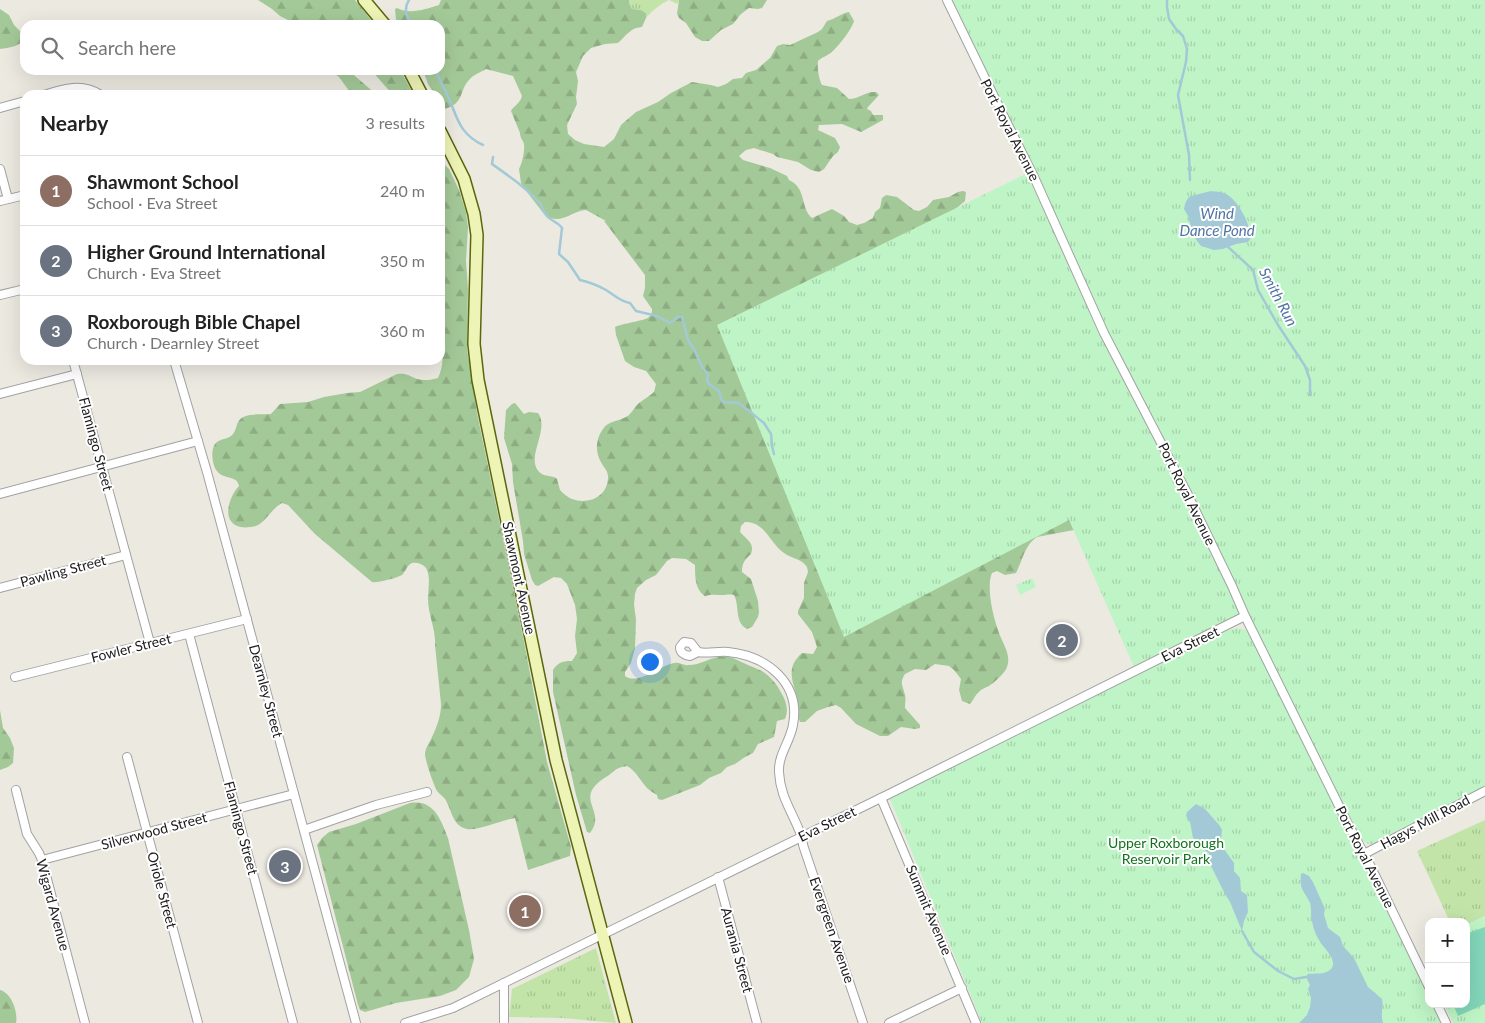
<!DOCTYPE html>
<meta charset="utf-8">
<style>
:root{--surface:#fff;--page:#f2f2f2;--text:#222;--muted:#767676;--line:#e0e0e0;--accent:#b8160d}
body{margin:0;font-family:Lato,sans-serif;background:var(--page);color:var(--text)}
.controls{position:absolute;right:15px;bottom:15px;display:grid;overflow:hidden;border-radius:10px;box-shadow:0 5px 20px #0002}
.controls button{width:45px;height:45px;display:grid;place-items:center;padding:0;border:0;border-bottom:1px solid var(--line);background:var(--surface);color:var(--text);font:25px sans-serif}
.you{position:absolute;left:649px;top:661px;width:18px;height:18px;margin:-12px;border:4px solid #fff;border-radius:50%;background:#1a73e8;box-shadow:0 0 0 8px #1a73e833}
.badge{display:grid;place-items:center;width:32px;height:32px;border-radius:50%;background:var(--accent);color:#fff;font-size:16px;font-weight:700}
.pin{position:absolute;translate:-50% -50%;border:2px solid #fff;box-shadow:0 1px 5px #0006}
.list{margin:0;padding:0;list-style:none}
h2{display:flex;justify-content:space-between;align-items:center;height:65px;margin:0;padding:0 20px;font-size:21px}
h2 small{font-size:16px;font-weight:400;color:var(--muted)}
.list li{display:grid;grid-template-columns:32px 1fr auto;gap:15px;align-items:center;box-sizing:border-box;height:70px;padding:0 20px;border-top:1px solid var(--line)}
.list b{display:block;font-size:19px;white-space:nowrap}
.list p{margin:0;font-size:16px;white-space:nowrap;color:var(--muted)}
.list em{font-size:16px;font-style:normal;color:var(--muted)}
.icon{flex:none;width:28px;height:28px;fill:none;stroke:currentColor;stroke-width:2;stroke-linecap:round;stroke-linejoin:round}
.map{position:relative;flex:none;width:1485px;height:1023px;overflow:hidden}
.search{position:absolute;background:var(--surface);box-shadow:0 5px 20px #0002;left:20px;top:20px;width:425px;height:55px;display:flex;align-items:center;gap:12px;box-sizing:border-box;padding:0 18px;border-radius:15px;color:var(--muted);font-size:19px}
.panel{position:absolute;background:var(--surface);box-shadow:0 5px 20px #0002;left:20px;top:90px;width:425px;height:275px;border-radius:15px}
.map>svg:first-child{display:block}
.grass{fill:url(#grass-tufts)}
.forest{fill:url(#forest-firs)}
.park{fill:url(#park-tufts)}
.pitch{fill:#83d7bb}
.water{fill:#a3c9d7}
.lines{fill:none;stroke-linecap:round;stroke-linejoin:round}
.stream{stroke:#a3c9d7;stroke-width:2.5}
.minor-casing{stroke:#a2a2a2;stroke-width:10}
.secondary-casing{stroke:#59680c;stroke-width:14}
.minor{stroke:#fff;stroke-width:8}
.secondary{stroke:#eef4b6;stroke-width:11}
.labels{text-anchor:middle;stroke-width:4;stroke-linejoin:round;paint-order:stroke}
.street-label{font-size:14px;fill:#1b1b1b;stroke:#fff}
.park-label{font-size:14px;fill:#12701f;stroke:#fff}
.water-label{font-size:15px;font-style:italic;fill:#4f74a3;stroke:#fff}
</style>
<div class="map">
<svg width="1485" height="1023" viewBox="0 0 1485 1023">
<defs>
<pattern id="grass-tufts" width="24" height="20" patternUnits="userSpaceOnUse" patternTransform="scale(1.25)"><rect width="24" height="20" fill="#c3e4a9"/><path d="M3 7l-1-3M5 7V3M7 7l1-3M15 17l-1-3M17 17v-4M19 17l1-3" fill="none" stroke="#a7c391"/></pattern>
<pattern id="forest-firs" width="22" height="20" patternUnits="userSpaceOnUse" patternTransform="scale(1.25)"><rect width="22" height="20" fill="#a4c998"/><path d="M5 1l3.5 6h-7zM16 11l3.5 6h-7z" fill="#8dac82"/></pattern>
<pattern id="park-tufts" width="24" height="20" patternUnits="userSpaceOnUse" patternTransform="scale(1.25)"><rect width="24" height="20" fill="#bff5c6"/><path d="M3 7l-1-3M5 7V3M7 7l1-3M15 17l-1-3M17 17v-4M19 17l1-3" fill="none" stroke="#a4d1aa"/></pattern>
</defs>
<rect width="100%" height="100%" fill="#ece9e1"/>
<!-- grass -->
<g class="grass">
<path d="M629,0H680L677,4L669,0C659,5 653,10 646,18V13L641,10L632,9L629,3Z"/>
<path d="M1485,820V916L1466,925V922H1450L1417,851Z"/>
<path d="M596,948L616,1023L563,1018L509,1017L512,989Z"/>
</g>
<!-- forest -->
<g class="forest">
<path d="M258,0H355L375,25H298L280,16L272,9Z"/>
<path d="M441,0H629V3L632,9L641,10L646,13V18L642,27C631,27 626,36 618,43L605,44L591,48L583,56L576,72L578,81L576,97L577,104L567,125L568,134L575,140L584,144L604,147L614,139L621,125L636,112L658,102L671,93L692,82L711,85L718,87L726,84L733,79L742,78L746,73L756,70L770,58L777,46L783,44L790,45L818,32L822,29L827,21C835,19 842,13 849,12L854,21C852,29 836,50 829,54C825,57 822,57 818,61C817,68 819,80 822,85L837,88L849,99C859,99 866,91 876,92L879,95L868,107L867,109L871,111L873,115H883V120L861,132L842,124L819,125L818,130L835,138L840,147L838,152L833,156L824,169L819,172L811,170L798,162L777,157L773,154L754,148L746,150L739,156L743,160L770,168L787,176L789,180C807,188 800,208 812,218L832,209L844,216L849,222L857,225L864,223L873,218L875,212L880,208L882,198L886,195L897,197L914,210L919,211L927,207L933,200L949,197L958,192L963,191L966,192L965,201L952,212L1081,526L1074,530L1037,537C1024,546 1023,560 1016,573L1005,575L997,571L992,573C986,587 993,616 998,630C1001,641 1012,654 1007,667C1005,673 995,682 989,686C985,688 981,689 979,692C975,695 973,701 970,704L962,701L959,690L961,679L954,670L949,666L935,664L926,670L915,669L905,674C899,683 903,686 905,695C906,698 905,703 905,708L920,725V728L915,729L901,727L888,736H880L856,724L841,708L836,705L828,707L817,711L805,722H800C797,715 799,709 798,702C794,682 784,669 802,653L813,654L817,647L812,632L798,614V611L804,598V583L808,572L807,567C801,558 792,559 784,553C770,544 765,521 745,522L741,526L740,532C747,540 755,543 751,554C744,560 742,564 742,572L751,579L758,601L759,612L758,617L752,627L747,629C734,622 740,606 734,595C729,594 727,595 722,595C715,595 712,594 705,596L706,597C695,590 695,577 695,565L686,559L672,558L667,561L656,575L646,580L637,588L635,594L634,605L636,619L635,648L631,663L625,672V676C639,686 661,664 675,663C679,662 684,666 689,665C700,665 709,658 719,657C731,655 738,661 748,665C763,671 768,673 778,687C784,698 790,706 785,719L777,721L774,737L758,744L753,753L745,757L735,764L727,767L721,773L709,778L700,785L662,800L658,799L657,795C654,793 650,791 647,788C640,780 636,771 627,766C614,768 616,771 606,777C571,799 608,810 590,833L587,832L576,795L553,692V670C558,662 563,661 572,661L577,653L575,636L577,619L575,605L567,584L561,578L554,577L538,586L535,585L532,580L524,554L523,541L513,482L512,464L504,438L506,410L512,404L515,403L524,414L529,412L538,413C551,430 522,461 542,474C547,477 553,475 557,479L560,490C563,493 567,497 572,499C588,505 608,497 608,477C608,471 605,469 602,464C595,453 595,440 603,429C608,421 619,421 626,417C632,414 634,407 639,403C644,399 650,396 654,392L656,384L646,371L634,367L625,361L616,335L615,327C623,323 645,321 649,317C652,314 652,312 652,309L643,296L645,288V275L604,221H606L586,210C570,211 560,227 544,214L524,188L521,183L519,169C522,164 525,151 524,144C523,140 520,138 520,133L511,111C513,106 520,104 522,96L513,76L486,69C481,72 473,75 469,80C459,90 465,104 444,109L440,106V95H435L428,84L423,70H440V25H399L396,20L395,9L397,8C410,15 426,9 439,5Z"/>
<path d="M679,0H767L762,8L758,9L749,8L741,14L733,24L721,30L709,41H702L695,37L686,23L679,18L677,14Z"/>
<path d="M0,9L9,15L14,25L25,36C23,46 9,48 0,49Z"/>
<path d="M330,70H348L377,95H352L339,77Z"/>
<path d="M371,70H400L414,95H393Z"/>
<path d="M440,164L445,165L449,169L459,190L466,212L468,227L466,261L468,289L467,349L477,413L521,626L547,762L571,847L570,856L528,870L515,818C502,820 478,831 467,829C452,826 452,810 445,799C443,796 439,794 437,791C434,786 425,760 425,754C425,748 430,742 432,737C437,726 441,716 441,704L435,645C436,629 428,615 428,599C428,589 431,576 426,568C423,564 417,562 412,563C407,565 406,571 402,575C397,578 378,583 372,582L315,534L288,505L282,503C272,508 267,521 256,526C252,527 245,528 241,527C220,523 229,496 239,486C237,476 227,479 220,474C212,469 209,448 217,442C221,439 227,439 231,436C236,432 236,426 238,422C243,412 262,415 271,414L280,404L308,402L324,397L347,393L360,392L397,374C407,373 409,376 417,379C424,381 431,380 438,378C443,367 444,356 440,345Z"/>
<path d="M0,710L3,728L10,738L14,748L13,763L8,767L0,770Z"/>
<path d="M410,803C434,799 441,820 448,838L469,930L474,959L469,977L456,990L440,996L396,1003L365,1012L360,1010L358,1005L317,845L322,838L329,832L356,824Z"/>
<path d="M0,990C12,993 18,1013 16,1023H0Z"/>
</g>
<!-- park -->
<g class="park">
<path d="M949,0H1485V786L1378,843C1371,845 1367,845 1361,839L1280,678L1248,611L1134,667L1069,520L844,637L717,325L1034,170Z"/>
<path d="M1032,578L1036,587L1020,595L1016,585Z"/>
<path d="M1238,628L1246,630L1251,634L1429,997V1004H1432L1441,1023H982L890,799L914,786L1053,716L1225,631Z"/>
<path d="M1485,916V1023H1453L1444,1004H1466V925Z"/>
</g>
<!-- pitch -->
<path class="pitch" d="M1485,927V1004L1458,1016L1453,1004H1466V934Z"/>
<!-- water -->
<g class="water">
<path d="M1211,191C1215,192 1220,191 1224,193C1238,199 1250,223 1251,238L1248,242L1236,244L1223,249L1214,250L1201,246L1197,241L1193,234L1188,216L1184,209L1185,204L1188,198L1191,196Z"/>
<path d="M1196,804L1202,807L1206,810L1220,826L1222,830L1221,840L1224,849L1234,863V871L1240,878L1241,891L1247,895L1248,912L1244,921L1242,931L1230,902L1225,894L1210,864L1209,853L1201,848L1199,841L1193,838L1190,822L1186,816L1187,812Z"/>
<path d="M1303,873L1309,876L1313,882L1325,909L1324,914L1328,928L1340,937L1343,946L1354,958L1368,987L1382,999C1384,1007 1380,1013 1383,1023H1299L1307,1015L1310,1007L1311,998L1308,989L1310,985L1306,977L1308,974C1315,973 1324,975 1330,970C1340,961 1323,948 1319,940C1314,932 1312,923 1311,914C1311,910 1311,906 1310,903C1304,890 1299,890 1301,874Z"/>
</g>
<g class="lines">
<!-- stream -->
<g class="stream">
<path d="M409,0C403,9 406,17 412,25"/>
<path d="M1167,0V7L1169,19L1176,29L1183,36L1187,49L1186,62L1178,95L1189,155L1190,180"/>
<path d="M436,70C438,78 442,84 446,92C457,114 457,133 483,145"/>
<path d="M493,157L492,164C509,176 525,187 539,202C543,207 543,212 547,216C551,221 558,222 562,228L559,254L568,262L580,280C589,282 597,285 606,290C614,295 621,302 630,303L636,311L657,316L670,323L680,316L682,317L688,340L694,349L702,367L708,374L707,380L708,383L719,391L721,399L724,402L739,403L764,423L771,434L772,446L774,454"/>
<path d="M1226,245L1253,270L1258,290L1278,325L1305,366L1310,380V395"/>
<path d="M1242,931L1254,952L1278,971L1294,979L1306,977"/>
</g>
<defs>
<g id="minor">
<path d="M947,0L1002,113L1034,177L1104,333L1186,491L1232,586L1245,616L1347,822L1371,867L1429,987"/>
<path d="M44,95C64,88 83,83 101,95"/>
<path d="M0,108L25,101"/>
<path d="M0,169L8,199"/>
<path d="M0,201L25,195"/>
<path d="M0,295L25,289"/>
<path d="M73,360L150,643"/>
<path d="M174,360L207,472L356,1023"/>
<path d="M0,394L77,374"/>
<path d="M0,494L198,441"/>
<path d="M0,588L126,555"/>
<path d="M189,634L293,1023"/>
<path d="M684,642L691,643L698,652L690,656C684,655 680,653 680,647Z"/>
<path d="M698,652C708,654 718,651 728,652C767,656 801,683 793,725C790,742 778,755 779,772C780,795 791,810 799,830C802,835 802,842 804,848L863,1023"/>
<path d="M15,677L247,619"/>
<path d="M127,757L198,1023"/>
<path d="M16,790L27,834L39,853L42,860L85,1023"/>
<path d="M881,798L976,1023"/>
<path d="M304,830L376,805L427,792"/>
<path d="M1364,854L1485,791"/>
<path d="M42,860L294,794"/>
<path d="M718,877L757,1023"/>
<path d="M1437,1004L1446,1023"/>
<path d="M405,1023L453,1008L893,792L1245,616"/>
<path d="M504,1023V983"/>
<path d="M889,1023L962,988"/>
</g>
<g id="secondary">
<path d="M364,0L385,25"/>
<path d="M409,70L422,95"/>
<path d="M440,131L464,179L474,214L477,235L474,344L478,380L556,760L626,1023"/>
</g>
</defs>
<!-- minor casing -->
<use href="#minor" class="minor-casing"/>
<!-- secondary casing -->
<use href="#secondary" class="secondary-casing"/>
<!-- minor -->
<use href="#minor" class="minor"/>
<!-- secondary -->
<use href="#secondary" class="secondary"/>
</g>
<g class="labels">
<!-- street labels -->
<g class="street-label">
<text transform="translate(1010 130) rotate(63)" y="5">Port Royal Avenue</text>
<text transform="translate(96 444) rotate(75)" y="5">Flamingo Street</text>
<text transform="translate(1187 494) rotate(64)" y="5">Port Royal Avenue</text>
<text transform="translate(63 571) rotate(-15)" y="5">Pawling Street</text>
<text transform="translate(519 578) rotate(78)" y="5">Shawmont Avenue</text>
<text transform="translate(1190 644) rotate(-26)" y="5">Eva Street</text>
<text transform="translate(131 648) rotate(-14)" y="5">Fowler Street</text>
<text transform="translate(266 691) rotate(75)" y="5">Dearnley Street</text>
<text transform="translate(1425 822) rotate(-28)" y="5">Hagys Mill Road</text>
<text transform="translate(827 824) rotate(-26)" y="5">Eva Street</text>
<text transform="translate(241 828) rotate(75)" y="5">Flamingo Street</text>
<text transform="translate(154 831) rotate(-15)" y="5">Silverwood Street</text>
<text transform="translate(1365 857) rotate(63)" y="5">Port Royal Avenue</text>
<text transform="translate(162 890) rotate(75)" y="5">Oriole Street</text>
<text transform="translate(53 905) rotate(75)" y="5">Wigard Avenue</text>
<text transform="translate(929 910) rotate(67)" y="5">Summit Avenue</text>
<text transform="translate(832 930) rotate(71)" y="5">Evergreen Avenue</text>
<text transform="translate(737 950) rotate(75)" y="5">Aurania Street</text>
</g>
<!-- park labels -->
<g class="park-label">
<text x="1166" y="848">Upper Roxborough<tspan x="1166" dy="16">Reservoir Park</tspan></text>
</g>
<!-- water labels -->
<g class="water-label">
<text x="1217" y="219">Wind<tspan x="1217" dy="17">Dance Pond</tspan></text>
<text transform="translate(1278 297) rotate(62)" y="5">Smith Run</text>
</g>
</g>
</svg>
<div class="controls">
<button>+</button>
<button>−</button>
</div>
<div class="you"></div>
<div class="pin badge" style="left:525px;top:911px;background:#8d6e63">1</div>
<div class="pin badge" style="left:1062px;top:640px;background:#6b7280">2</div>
<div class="pin badge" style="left:285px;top:866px;background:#6b7280">3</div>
<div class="search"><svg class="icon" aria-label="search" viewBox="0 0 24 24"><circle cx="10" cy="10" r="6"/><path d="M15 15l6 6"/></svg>Search here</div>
<section class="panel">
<h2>Nearby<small>3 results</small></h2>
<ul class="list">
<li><span class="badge" style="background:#8d6e63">1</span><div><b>Shawmont School</b><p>School · Eva Street</p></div><em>240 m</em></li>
<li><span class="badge" style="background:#6b7280">2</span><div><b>Higher Ground International</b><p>Church · Eva Street</p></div><em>350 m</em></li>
<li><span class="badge" style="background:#6b7280">3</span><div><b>Roxborough Bible Chapel</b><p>Church · Dearnley Street</p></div><em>360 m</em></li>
</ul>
</section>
</div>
